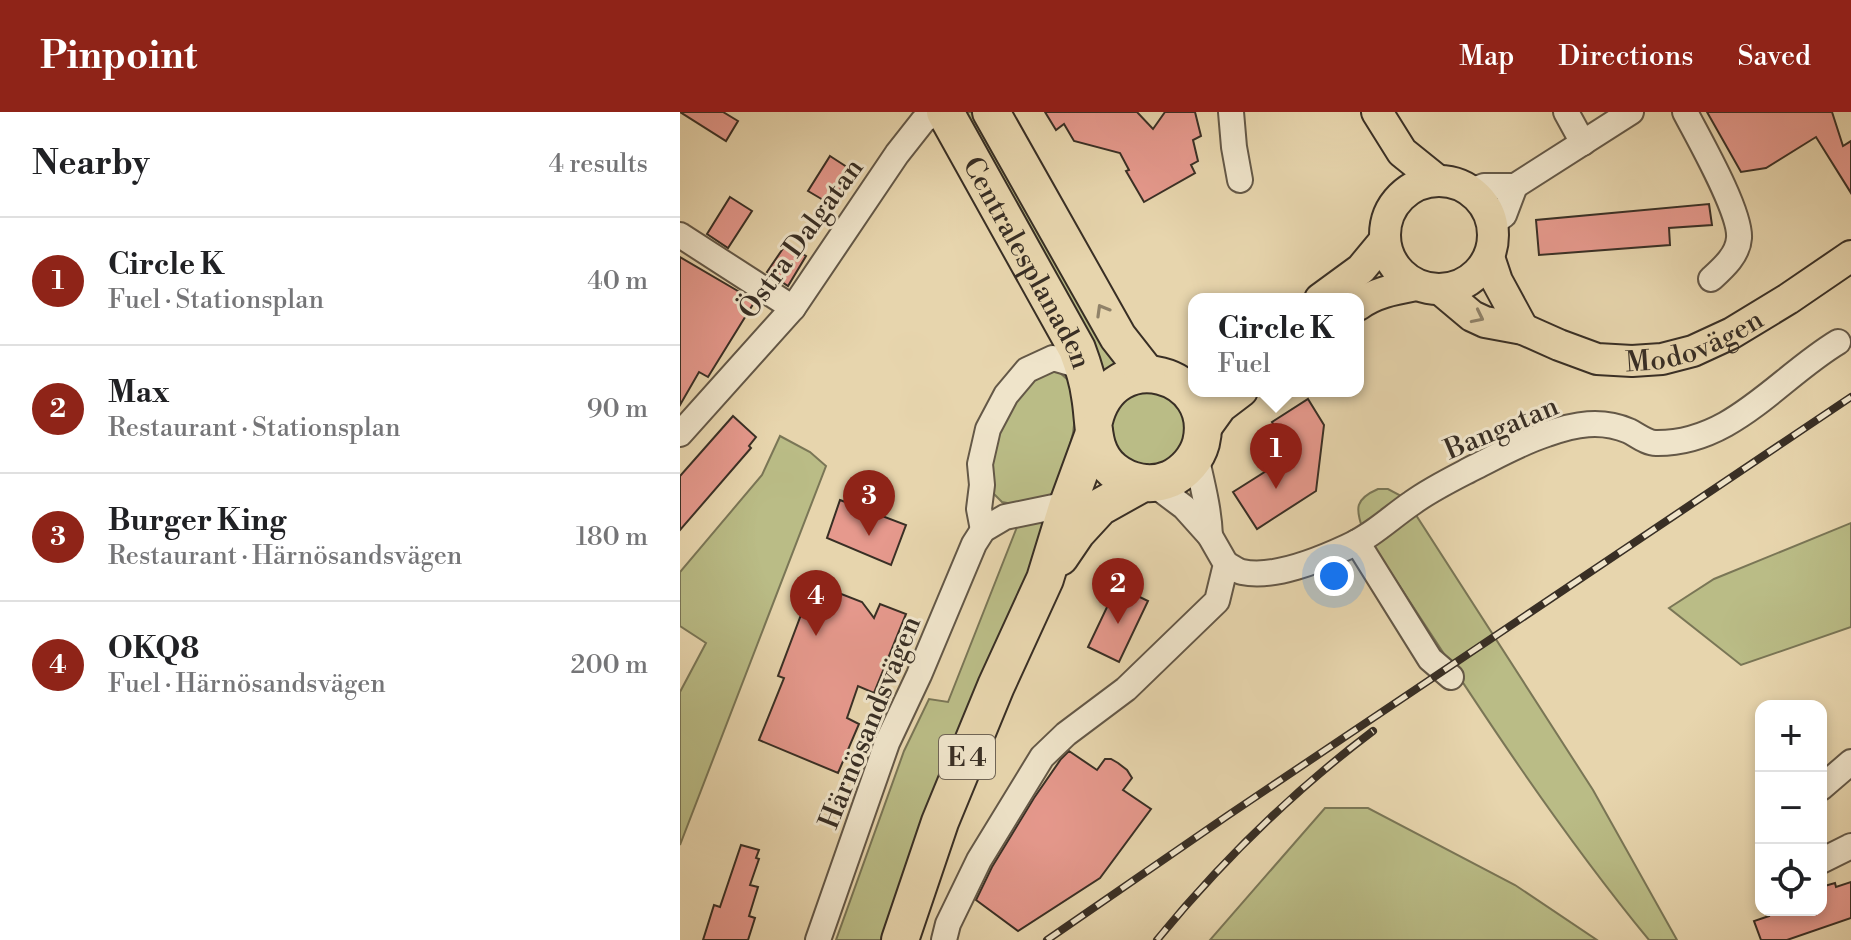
<!DOCTYPE html>
<meta charset="utf-8">
<style>
:root{--surface:#fff;--page:#f2f2f2;--text:#202124;--muted:#757577;--line:#e0e0e0;--accent:#8f2418}
body{margin:0;font-family:"Libre Bodoni",serif;background:var(--page);color:var(--text)}
.controls{position:absolute;right:24px;bottom:24px;display:grid;overflow:hidden;border-radius:16px;box-shadow:0 4px 12px #0003}
.controls button{width:72px;height:72px;display:grid;place-items:center;padding:0;border:0;border-bottom:2px solid var(--line);background:var(--surface);color:var(--text);font:40px sans-serif}
.you{position:absolute;left:654px;top:464px;width:28px;height:28px;margin:-20px;border:6px solid #fff;border-radius:50%;background:#1a73e8;box-shadow:0 0 0 12px #1a73e833}
.badge{display:grid;place-items:center;width:52px;height:52px;border-radius:50%;background:var(--accent);color:#fff;font-size:26px;font-weight:700}
.pin{position:absolute;translate:-50% -66px;filter:drop-shadow(0 2px 4px #0008)}
.pin::after{content:'';position:absolute;top:42px;width:28px;height:24px;background:inherit;clip-path:polygon(0 0,100% 0,50% 100%)}
.popup{position:absolute;left:508px;top:181px;width:176px;height:104px;box-sizing:border-box;display:grid;place-content:center;border-radius:16px;background:var(--surface);filter:drop-shadow(0 2px 6px #0005);font-size:26px;white-space:nowrap;color:var(--muted)}
.popup b{font-size:30px;color:var(--text)}
.popup::after{content:'';position:absolute;left:50%;top:100%;margin-left:-16px;border:16px solid transparent;border-top-color:var(--surface)}
.list{margin:0;padding:0;list-style:none}
h2{display:flex;justify-content:space-between;align-items:center;height:104px;margin:0;padding:0 32px;font-size:34px}
h2 small{font-size:26px;font-weight:400;color:var(--muted)}
.list li{display:grid;grid-template-columns:52px 1fr auto;gap:24px;align-items:center;box-sizing:border-box;height:128px;padding:0 32px;border-top:2px solid var(--line)}
.list b{display:block;font-size:30px;white-space:nowrap}
.list p{margin:0;font-size:26px;white-space:nowrap;color:var(--muted)}
.list em{font-size:26px;font-style:normal;color:var(--muted)}
.icon{flex:none;width:44px;height:44px;fill:none;stroke:currentColor;stroke-width:2;stroke-linecap:round;stroke-linejoin:round}
.map{position:relative;flex:none;width:1171px;height:828px;overflow:hidden}
header{display:flex;align-items:center;gap:48px;box-sizing:border-box;height:112px;padding:0 40px;background:var(--accent);color:#fff}
header strong{font-size:38px}
nav{display:flex;gap:44px;margin-inline-start:auto;font-size:28px}
main{display:flex}
aside{flex:1;background:var(--surface)}
.map>svg:first-child{display:block}
.green{fill:#babc86;stroke:#7a7656;stroke-width:2}
.building{fill:#e6998d;stroke:#392f25;stroke-width:2}
.lines{fill:none;stroke-linecap:round;stroke-linejoin:round}
.minor-casing{stroke:#645847;stroke-width:28}
.major-casing{stroke:#392f25;stroke-width:34}
.highway-casing{stroke:#392f25;stroke-width:40}
.minor{stroke:#efe4ca;stroke-width:24}
.major{stroke:#e7d5ad;stroke-width:30}
.highway{stroke:#e7d5ad;stroke-width:36}
.rail-casing{stroke:#392f25;stroke-width:8}
.rail{stroke:#efe4ca;stroke-width:5;stroke-dasharray:15;stroke-linecap:butt}
.oneway{stroke:#908269}
.labels{text-anchor:middle;stroke-width:6;stroke-linejoin:round;paint-order:stroke}
.shield{fill:#efe4ca;stroke:#706556;stroke-width:2}
.shield-label{font-size:26px;font-weight:bold;fill:#392f25}
.street-label{font-size:28px;fill:#392f25;stroke:#efe4ca}
</style>
<header>
<strong>Pinpoint</strong>
<nav><a>Map</a><a>Directions</a><a>Saved</a></nav>
</header>
<main>
<aside>
<h2>Nearby<small>4 results</small></h2>
<ul class="list">
<li><span class="badge">1</span><div><b>Circle K</b><p>Fuel · Stationsplan</p></div><em>40 m</em></li>
<li><span class="badge">2</span><div><b>Max</b><p>Restaurant · Stationsplan</p></div><em>90 m</em></li>
<li><span class="badge">3</span><div><b>Burger King</b><p>Restaurant · Härnösandsvägen</p></div><em>180 m</em></li>
<li><span class="badge">4</span><div><b>OKQ8</b><p>Fuel · Härnösandsvägen</p></div><em>200 m</em></li>
</ul>
</aside>
<div class="map">
<svg width="1171" height="828" viewBox="0 0 1171 828">
<rect width="100%" height="100%" fill="#e7d5ad"/>
<filter id="stains"><feTurbulence type="fractalNoise" baseFrequency=".0025" numOctaves="4"/><feColorMatrix values="0 0 0 0 .2 0 0 0 0 .09 0 0 0 0 .02 0 0 0 .5 -.17"/></filter>
<radialGradient id="worn" r=".72"><stop offset=".6" stop-color="#630" stop-opacity="0"/><stop offset="1" stop-color="#630" stop-opacity=".3"/></radialGradient>
<!-- green -->
<g class="green">
<path d="M275,0H298L452,254L420,273Z"/>
<path d="M364,258L379,260L388,268L396,297L393,321L381,369L369,387L344,394L322,390L312,380L308,347L315,319L346,273Z"/>
<path d="M470,276L503,295L507,331L478,357L443,349L428,321L439,288Z"/>
<path d="M100,324L130,340L146,354L0,733V580L26,531L0,514V460L82,363Z"/>
<path d="M698,377H708L725,386L913,678L997,828H969C863,699 774,557 683,418C675,396 675,387 698,377Z"/>
<path d="M376,404L202,828H156L224,639L249,587L268,590L337,415Z"/>
<path d="M1171,411V515L1061,553L989,496L1034,467Z"/>
<path d="M645,696H688L835,773L917,828H530Z"/>
</g>
<!-- building -->
<g class="building">
<path d="M0,0H43L58,9L46,29Z"/>
<path d="M365,0H457L473,17L485,0H515L521,24L513,28L518,49L511,53L515,61L464,90L446,59L449,58L440,41L394,29L384,12L376,18Z"/>
<path d="M1027,0H1152L1163,34L1171,29V81L1136,25L1086,56L1061,60Z"/>
<path d="M150,44L173,59L150,92L128,79Z"/>
<path d="M50,85L72,99L48,136L27,122Z"/>
<path d="M1029,92L1032,113L989,116L990,133L859,143L856,108Z"/>
<path d="M106,132L126,144L108,174L87,160Z"/>
<path d="M0,145L75,189L28,265L19,260L0,293Z"/>
<path d="M628,287L644,313L636,379L577,417L553,380L610,344L602,331L604,330L592,310Z"/>
<path d="M53,304L76,325L69,334L71,336L0,418V364Z"/>
<path d="M160,388L226,413L211,453L147,426Z"/>
<path d="M133,471L182,490L194,506L200,492L226,502L194,581L178,574L167,606L179,612L158,661L79,628L104,566L98,564Z"/>
<path d="M437,474L468,489L439,550L408,535Z"/>
<path d="M389,639L417,658L425,647H431L438,651L447,658L452,666L443,678L471,697L420,766L338,819L296,788L312,755L354,686L381,647Z"/>
<path d="M61,733L79,738L76,746L79,747L70,773L78,775L69,804L75,806L68,828H23L34,793L40,795Z"/>
<path d="M1171,770V806L1107,828H1081L1074,809L1089,804L1087,798H1141V775L1155,771L1156,775Z"/>
</g>
<g class="lines">
<defs>
<g id="minor">
<path d="M551,0L554,35L560,68"/>
<path d="M886,0L903,31"/>
<path d="M1005,0C1019,27 1061,100 1059,126C1058,143 1043,156 1031,167"/>
<path d="M835,74L951,0"/>
<path d="M791,79L804,74H835"/>
<path d="M813,111L824,103L835,74"/>
<path d="M0,123L113,196"/>
<path d="M0,322L113,196L217,42L243,9L256,0"/>
<path d="M516,344C522,371 529,397 530,424"/>
<path d="M303,418L299,397L302,373L300,352L308,317L326,283L347,258L373,246L404,255"/>
<path d="M677,430L750,547L771,565"/>
<path d="M546,452C551,454 557,459 562,460C594,467 639,448 667,435C692,424 710,406 732,391C751,377 774,366 795,355C819,343 842,330 867,322C895,312 921,307 949,319C957,323 967,331 976,331C1052,332 1098,266 1158,230"/>
<path d="M1141,676L1171,650"/>
<path d="M1141,749L1171,734"/>
<path d="M138,828L207,631L239,563L294,432L303,418L325,405L388,392"/>
<path d="M264,828L268,812L299,748L362,645L386,622L446,577L537,489L546,452L530,424L504,395L472,371"/>
</g>
<g id="major">
<path d="M697,0L722,40L758,69"/>
<circle cx="759" cy="123" r="54"/>
<path d="M809,145L817,169L843,217"/>
<path id="s1" d="M761,178L792,204L805,210L843,217L879,233L917,247L952,249L982,247L1013,239L1052,221L1108,187L1171,144"/>
<path d="M640,187L681,157L705,128"/>
<path d="M678,193C696,180 716,177 737,173"/>
<path d="M523,320L541,295L562,279"/>
</g>
<g id="highway">
<path id="s2" d="M265,0L397,237C403,253 408,268 410,284C415,311 410,339 433,358C449,371 471,375 490,367C505,360 517,346 521,331C538,261 433,230 414,309"/>
<path d="M311,0L438,225L467,262"/>
<path d="M380,445L397,420L420,395L463,371"/>
<path d="M220,828L260,710L316,574L365,467L388,392L414,321"/>
</g>
</defs>
<!-- minor casing -->
<use href="#minor" class="minor-casing"/>
<!-- major casing -->
<use href="#major" class="major-casing"/>
<!-- highway casing -->
<use href="#highway" class="highway-casing"/>
<!-- minor -->
<use href="#minor" class="minor"/>
<!-- major -->
<use href="#major" class="major"/>
<!-- highway -->
<use href="#highway" class="highway"/>
<defs>
<g id="rail">
<path d="M367,828L547,704L1171,285"/>
<path d="M477,828C541,750 612,680 693,619"/>
</g>
</defs>
<!-- rail casing -->
<use href="#rail" class="rail-casing"/>
<!-- rail -->
<use href="#rail" class="rail"/>
</g>
<!-- one-way arrows -->
<defs><path id="oneway-chevron" d="M-2-3.5L2.5 0L-2 3.5" fill="none" stroke-width="1.6" stroke-linecap="round" stroke-linejoin="round" transform="scale(2)"/></defs>
<g class="oneway">
<use href="#oneway-chevron" transform="translate(422 198) rotate(-120)"/>
<use href="#oneway-chevron" transform="translate(798 205) rotate(26)"/>
</g>
<g class="labels">
<!-- shield labels -->
<rect class="shield" x="259" y="623" width="56" height="44" rx="6"/>
<g class="shield-label">
<text x="287" y="654">E 4</text>
</g>
<!-- street labels -->
<g class="street-label">
<text transform="translate(120 126) rotate(-54)" y="10">Östra Dalgatan</text>
<text dy="10" stroke="none"><textPath href="#s2" startOffset="172">Centralesplanaden</textPath></text>
<text dy="10" stroke="none"><textPath href="#s1" startOffset="274">Modovägen</textPath></text>
<text transform="translate(821 315) rotate(-23)" y="10">Bangatan</text>
<text transform="translate(189 610) rotate(-68)" y="10">Härnösandsvägen</text>
</g>
</g>
<rect width="100%" height="100%" filter="url(#stains)"/>
<rect width="100%" height="100%" fill="url(#worn)"/>
</svg>
<div class="controls">
<button>+</button>
<button>−</button>
<button><svg class="icon" aria-label="locate" viewBox="0 0 24 24"><circle cx="12" cy="12" r="6"/><path d="M12 2v4M12 18v4M2 12h4M18 12h4"/></svg></button>
</div>
<div class="you"></div>
<div class="pin badge" style="left:596px;top:377px">1</div>
<div class="popup"><b>Circle K</b>Fuel</div>
<div class="pin badge" style="left:438px;top:512px">2</div>
<div class="pin badge" style="left:189px;top:424px">3</div>
<div class="pin badge" style="left:136px;top:524px">4</div>
</div>
</main>
